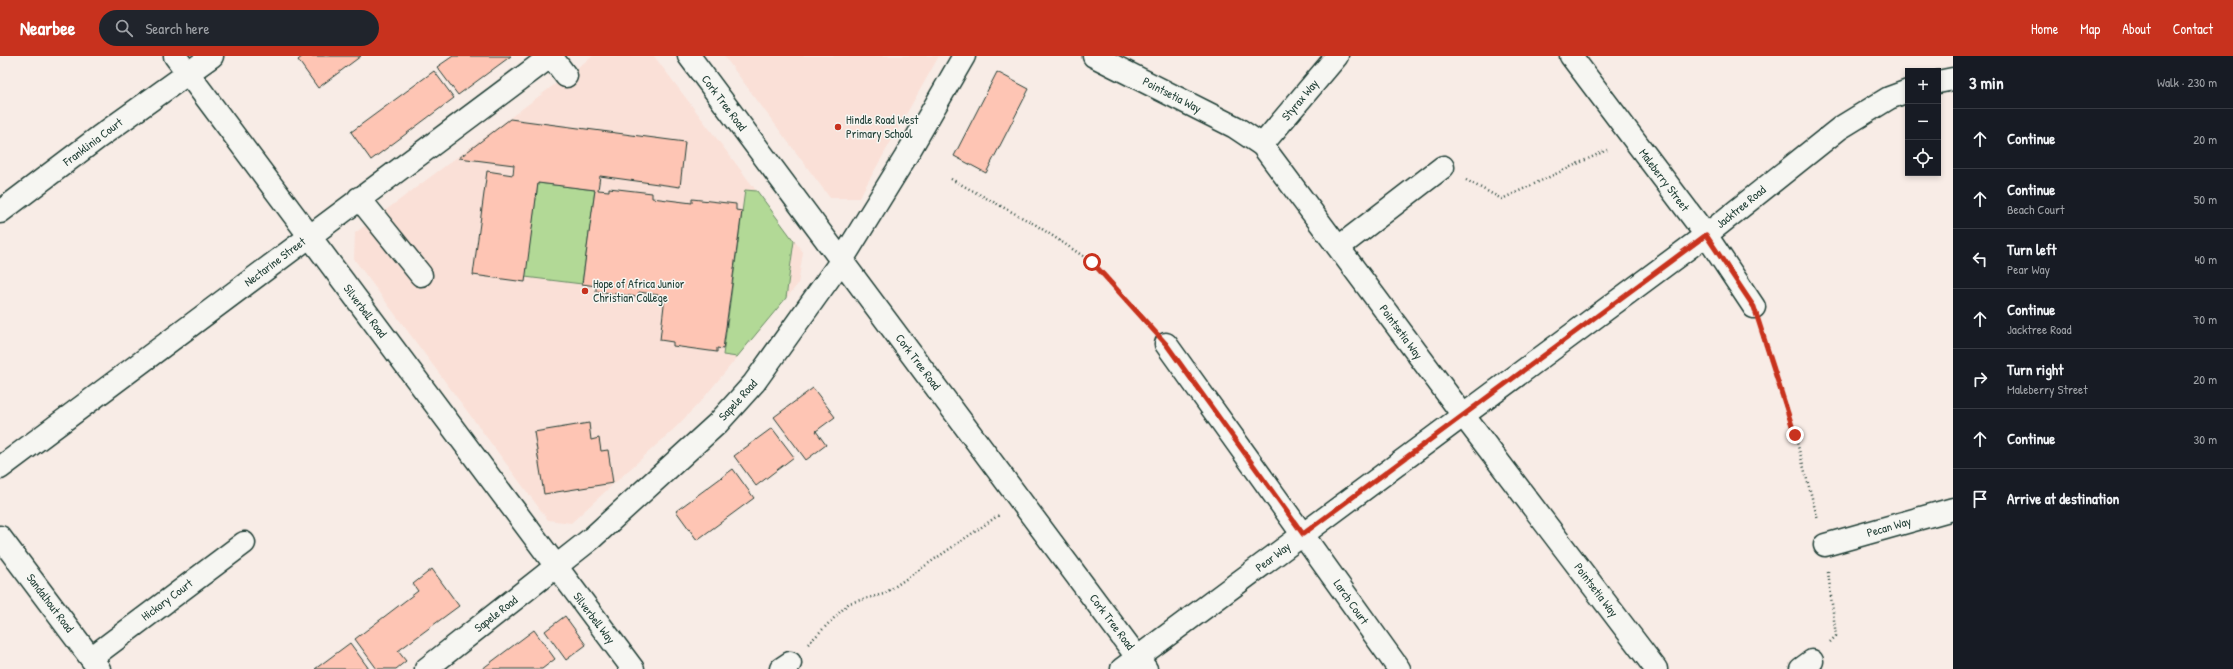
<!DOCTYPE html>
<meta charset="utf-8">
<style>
:root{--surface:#171b24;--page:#20242c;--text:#f1f3f6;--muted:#9ea1a6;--line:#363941;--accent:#c8321e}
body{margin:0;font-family:"Patrick Hand",sans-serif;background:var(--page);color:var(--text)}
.controls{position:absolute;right:12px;top:12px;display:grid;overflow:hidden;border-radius:0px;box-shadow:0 2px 6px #0003}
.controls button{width:36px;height:36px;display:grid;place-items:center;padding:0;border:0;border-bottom:1px solid var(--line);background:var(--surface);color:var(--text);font:20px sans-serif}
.stop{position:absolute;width:12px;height:12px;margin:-9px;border:3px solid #c8321e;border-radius:50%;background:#fff}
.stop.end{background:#c8321e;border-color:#fff;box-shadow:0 1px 4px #0008}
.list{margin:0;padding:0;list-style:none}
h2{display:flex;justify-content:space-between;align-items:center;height:52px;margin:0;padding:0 16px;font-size:17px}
h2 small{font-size:13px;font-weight:400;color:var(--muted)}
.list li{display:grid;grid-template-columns:26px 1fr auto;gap:12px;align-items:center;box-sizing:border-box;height:60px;padding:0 16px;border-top:1px solid var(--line)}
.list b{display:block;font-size:15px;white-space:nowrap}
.list p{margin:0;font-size:13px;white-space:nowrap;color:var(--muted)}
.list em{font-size:13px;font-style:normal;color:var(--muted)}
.icon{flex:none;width:22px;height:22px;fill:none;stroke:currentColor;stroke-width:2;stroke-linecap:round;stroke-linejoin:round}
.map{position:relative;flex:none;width:1953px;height:613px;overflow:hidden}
header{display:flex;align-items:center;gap:24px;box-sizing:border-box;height:56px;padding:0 20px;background:var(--accent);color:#fff}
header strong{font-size:19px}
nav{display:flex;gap:22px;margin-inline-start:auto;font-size:14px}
.search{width:280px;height:36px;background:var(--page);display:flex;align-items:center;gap:10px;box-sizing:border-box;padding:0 14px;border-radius:22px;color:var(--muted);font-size:15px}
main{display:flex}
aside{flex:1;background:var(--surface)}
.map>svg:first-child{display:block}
.built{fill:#fae0d7}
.green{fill:#b2d996;stroke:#688b65}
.building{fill:#fec5b4;stroke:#1f3d34}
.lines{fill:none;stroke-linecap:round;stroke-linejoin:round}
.minor-casing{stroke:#1f3d34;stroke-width:25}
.path{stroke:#1f3d34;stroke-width:2.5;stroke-dasharray:1 3;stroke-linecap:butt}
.minor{stroke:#f6f6f2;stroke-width:22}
.route{stroke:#c8321e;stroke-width:5}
.poi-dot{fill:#c8321e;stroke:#f6f6f2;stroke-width:1.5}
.labels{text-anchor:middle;stroke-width:3;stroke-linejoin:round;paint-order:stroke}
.street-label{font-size:12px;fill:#1f3d34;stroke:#f6f6f2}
.poi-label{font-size:12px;fill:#1f3d34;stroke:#f6f6f2;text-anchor:start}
</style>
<header>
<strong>Nearbee</strong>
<div class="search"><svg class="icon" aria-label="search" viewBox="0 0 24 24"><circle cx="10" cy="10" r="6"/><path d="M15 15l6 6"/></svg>Search here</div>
<nav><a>Home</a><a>Map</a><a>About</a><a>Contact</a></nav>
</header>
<main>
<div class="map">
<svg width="1953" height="613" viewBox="0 0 1953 613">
<rect width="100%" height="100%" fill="#f8ece6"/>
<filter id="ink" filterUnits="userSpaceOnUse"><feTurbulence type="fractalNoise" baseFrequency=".025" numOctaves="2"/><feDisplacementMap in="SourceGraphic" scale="8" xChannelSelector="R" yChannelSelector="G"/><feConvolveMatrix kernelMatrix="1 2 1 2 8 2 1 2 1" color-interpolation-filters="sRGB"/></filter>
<g filter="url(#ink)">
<!-- built -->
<g class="built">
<path d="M593,0H654L803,196L798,228L701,345L676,371L571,467L548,464L354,203L355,177Z"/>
<path d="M724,0H939L859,142H830Z"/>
</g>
<!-- green -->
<g class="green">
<path d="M538,127L595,134L582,228L525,221Z"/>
<path d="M745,134L757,135L794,185L786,242L737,301L723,299Z"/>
</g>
<!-- building -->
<g class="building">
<path d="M303,0H361L318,32L298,4Z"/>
<path d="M453,0H511L458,39L437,11Z"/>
<path d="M434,15L454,42L371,104L351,76Z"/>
<path d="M997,16L1029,33L986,117L954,100Z"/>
<path d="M510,63L685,86L680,131L600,120L598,134L609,135V132L652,137V142L692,147V143L736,148V154L742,155L723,293L717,292V296L673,290V286L660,284L665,240L639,236L638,241L596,235V230L582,228L595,134L538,127L525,226L473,219L487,115L513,119L514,109L459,102Z"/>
<path d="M813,332L835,361L816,375L826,389L806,404L774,361Z"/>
<path d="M589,367L591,384L599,382L601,395L608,394L613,427L544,438L534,376Z"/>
<path d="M772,372L794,401L756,430L734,400Z"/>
<path d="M733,413L754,442L697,484L676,455Z"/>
<path d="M432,513L459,550L398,595L406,605L396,613H377L355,583L418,535L413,528Z"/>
<path d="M565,560L586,589L566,604L545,575Z"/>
<path d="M534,574L555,603L542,613H482Z"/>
<path d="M350,587L369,613H315Z"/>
</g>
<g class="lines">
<defs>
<g id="minor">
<path d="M175,0L633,613"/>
<path d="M689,0L1146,613"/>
<path d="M1094,0L1235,71L1262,89L1463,359L1656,613"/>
<path d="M1571,0L1706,179L1754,251"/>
<path d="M1938,26L1953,23"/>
<path d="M1262,89L1337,0"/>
<path d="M359,142L421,219"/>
<path d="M0,156L99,81L212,0"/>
<path d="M1339,191L1443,111"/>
<path d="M1166,288L1399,613"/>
<path d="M0,412L551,0L566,20"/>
<path d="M0,481L99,613"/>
<path d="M1825,489L1953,453"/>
<path d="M91,602L244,487"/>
<path d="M426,613L592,482L718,367L754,327L842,204L905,102L964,0"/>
<path d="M781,613L790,607"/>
<path d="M1122,613L1706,179L1840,72L1889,42L1908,35"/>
<path d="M1801,613L1812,605"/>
</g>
</defs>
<!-- minor casing -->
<use href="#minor" class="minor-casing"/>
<!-- path -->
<g class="path">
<path d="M951,123L1036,169L1092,206L1148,268"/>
<path d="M1466,124L1502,143L1607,94"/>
<path d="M1762,277L1795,379L1818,464"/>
<path d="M1828,516L1836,580L1830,586"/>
<path d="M808,588L849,547L884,538L999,459"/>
</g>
<!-- minor -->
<use href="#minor" class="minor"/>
</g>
</g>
<g class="lines" filter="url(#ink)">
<!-- route -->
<path class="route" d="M1092,206L1166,288L1303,478L1706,179L1754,251L1795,379"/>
</g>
<!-- markers -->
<g class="poi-dot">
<circle cx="838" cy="71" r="4"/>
<circle cx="585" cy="235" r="4"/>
</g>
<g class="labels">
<!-- street labels -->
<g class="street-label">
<text transform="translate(1172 39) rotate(27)" y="4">Pointsetia Way</text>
<text transform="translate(1300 44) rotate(-50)" y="4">Styrax Way</text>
<text transform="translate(724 47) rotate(53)" y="4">Cork Tree Road</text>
<text transform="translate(93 86) rotate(-37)" y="4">Franklinia Court</text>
<text transform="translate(1664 124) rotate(53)" y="4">Maleberry Street</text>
<text transform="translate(1741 151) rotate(-39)" y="4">Jacktree Road</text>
<text transform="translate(275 206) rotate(-37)" y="4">Nectarine Street</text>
<text transform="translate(365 255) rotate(53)" y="4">Silverbell Road</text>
<text transform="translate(1401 276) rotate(54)" y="4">Pointsetia Way</text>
<text transform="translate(918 306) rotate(53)" y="4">Cork Tree Road</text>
<text transform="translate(738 344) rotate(-48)" y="4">Sapele Road</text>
<text transform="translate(1889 471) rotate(-16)" y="4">Pecan Way</text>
<text transform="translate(1273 501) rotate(-37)" y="4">Pear Way</text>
<text transform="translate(1596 534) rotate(53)" y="4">Pointsetia Way</text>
<text transform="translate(167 544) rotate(-37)" y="4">Hickory Court</text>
<text transform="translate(1351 546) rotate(55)" y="4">Larch Court</text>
<text transform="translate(50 547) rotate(53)" y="4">Sandalhout Road</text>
<text transform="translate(496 558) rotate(-38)" y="4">Sapele Road</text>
<text transform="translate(594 562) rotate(53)" y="4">Silverbell Way</text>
<text transform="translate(1112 566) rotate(53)" y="4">Cork Tree Road</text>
</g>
<!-- poi labels -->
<g class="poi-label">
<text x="846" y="68">Hindle Road West<tspan x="846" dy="14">Primary School</tspan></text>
<text x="593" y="232">Hope of Africa Junior<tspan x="593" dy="14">Christian College</tspan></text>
</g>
</g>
</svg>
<div class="controls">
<button>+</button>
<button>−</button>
<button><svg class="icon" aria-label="locate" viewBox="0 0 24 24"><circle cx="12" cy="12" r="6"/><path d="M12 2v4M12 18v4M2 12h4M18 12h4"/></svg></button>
</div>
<div class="stop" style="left:1092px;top:206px"></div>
<div class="stop end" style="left:1795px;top:379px"></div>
</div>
<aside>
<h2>3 min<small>Walk · 230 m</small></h2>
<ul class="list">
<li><svg class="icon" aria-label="ahead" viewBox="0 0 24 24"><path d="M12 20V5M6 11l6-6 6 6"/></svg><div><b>Continue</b></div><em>20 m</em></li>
<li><svg class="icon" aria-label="ahead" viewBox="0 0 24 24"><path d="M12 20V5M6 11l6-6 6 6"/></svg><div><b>Continue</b><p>Beach Court</p></div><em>50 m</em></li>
<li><svg class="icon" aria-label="left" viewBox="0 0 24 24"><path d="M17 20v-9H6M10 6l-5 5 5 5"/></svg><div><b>Turn left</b><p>Pear Way</p></div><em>40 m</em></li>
<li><svg class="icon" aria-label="ahead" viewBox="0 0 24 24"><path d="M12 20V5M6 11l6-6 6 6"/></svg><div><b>Continue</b><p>Jacktree Road</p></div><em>70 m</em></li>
<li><svg class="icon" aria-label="right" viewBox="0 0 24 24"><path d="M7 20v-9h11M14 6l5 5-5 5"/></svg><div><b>Turn right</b><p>Maleberry Street</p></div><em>20 m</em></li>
<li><svg class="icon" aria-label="ahead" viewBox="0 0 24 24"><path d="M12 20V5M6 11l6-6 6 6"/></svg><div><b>Continue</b></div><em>30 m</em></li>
<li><svg class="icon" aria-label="arrive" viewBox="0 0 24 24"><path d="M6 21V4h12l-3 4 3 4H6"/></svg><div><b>Arrive at destination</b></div></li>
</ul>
</aside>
</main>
